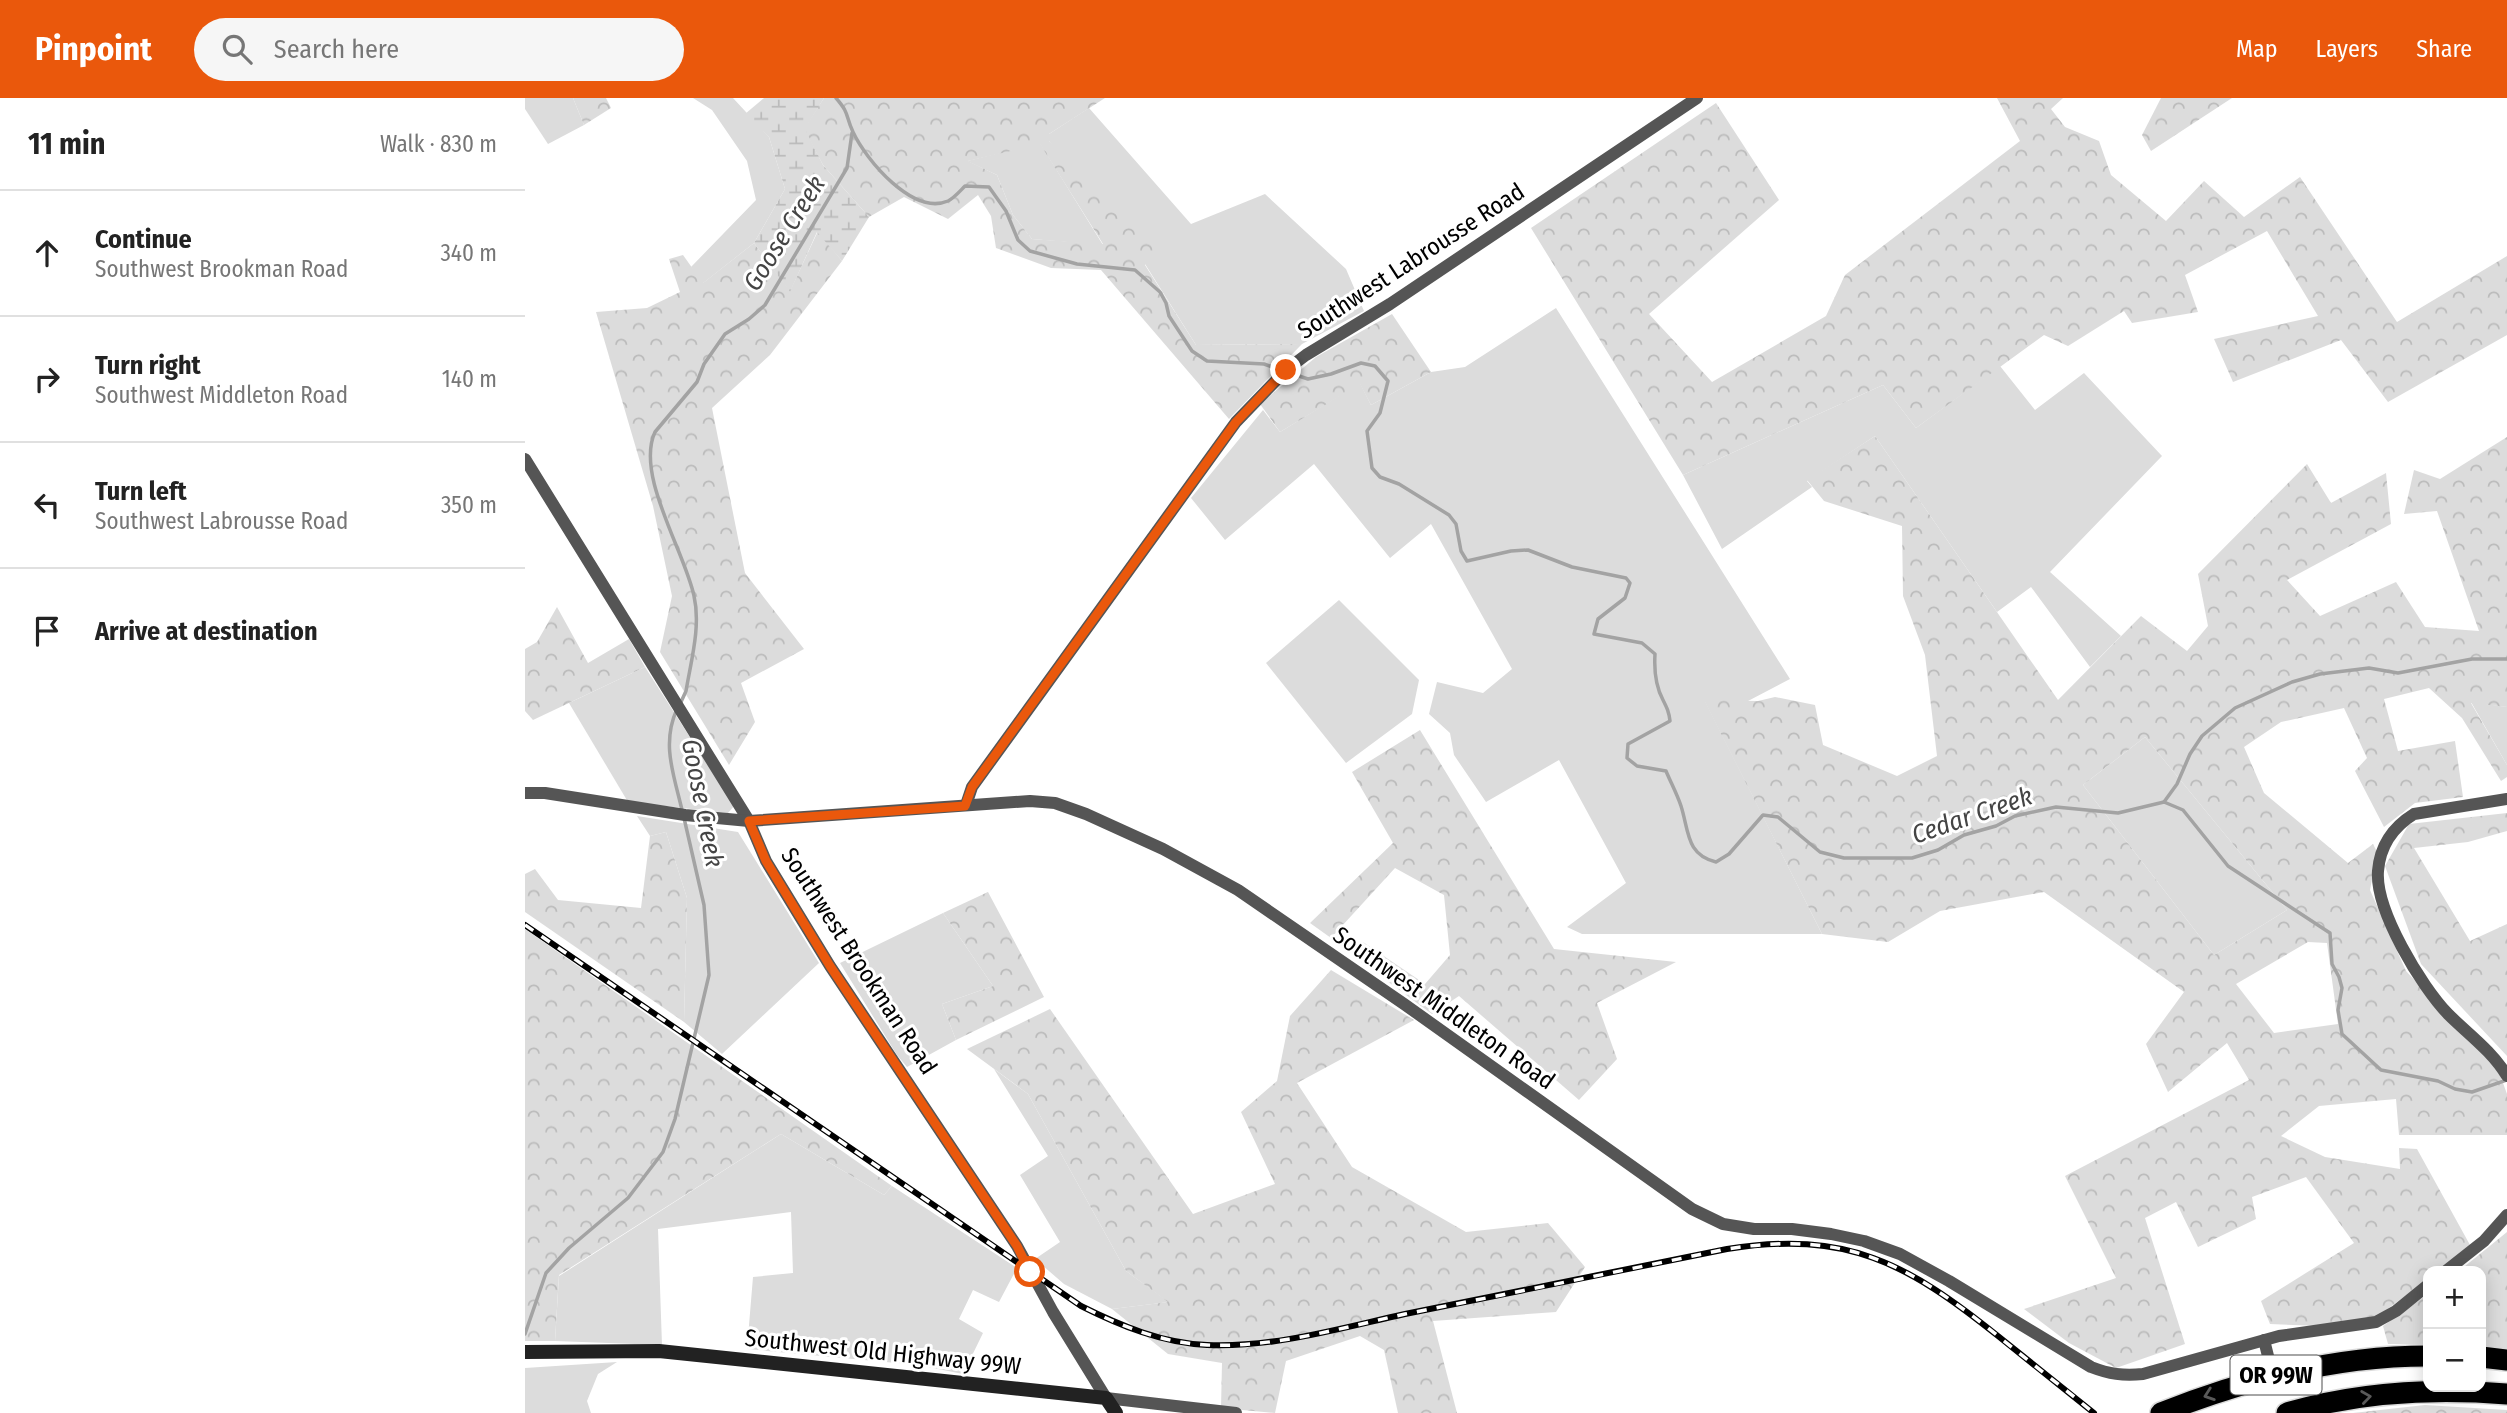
<!DOCTYPE html>
<meta charset="utf-8">
<style>
:root{--surface:#fff;--page:#f6f6f6;--text:#222;--muted:#767676;--line:#e0e0e0;--accent:#ea580c}
body{margin:0;font-family:"Fira Sans Condensed",sans-serif;background:var(--page);color:var(--text)}
.controls{position:absolute;right:21px;bottom:21px;display:grid;overflow:hidden;border-radius:14px;box-shadow:0 4px 18px #0003}
.controls button{width:63px;height:63px;display:grid;place-items:center;padding:0;border:0;border-bottom:2px solid var(--line);background:var(--surface);color:var(--text);font:35px sans-serif}
.stop{position:absolute;width:21px;height:21px;margin:-16px;border:5px solid #ea580c;border-radius:50%;background:#fff}
.stop.end{background:#ea580c;border-color:#fff;box-shadow:0 2px 7px #0008}
.list{margin:0;padding:0;list-style:none}
h2{display:flex;justify-content:space-between;align-items:center;height:91px;margin:0;padding:0 28px;font-size:30px}
h2 small{font-size:23px;font-weight:400;color:var(--muted)}
.list li{display:grid;grid-template-columns:46px 1fr auto;gap:21px;align-items:center;box-sizing:border-box;height:126px;padding:0 28px;border-top:2px solid var(--line)}
.list b{display:block;font-size:26px;white-space:nowrap}
.list p{margin:0;font-size:23px;white-space:nowrap;color:var(--muted)}
.list em{font-size:23px;font-style:normal;color:var(--muted)}
.icon{flex:none;width:38px;height:38px;fill:none;stroke:currentColor;stroke-width:2;stroke-linecap:round;stroke-linejoin:round}
.map{position:relative;flex:none;width:1982px;height:1315px;overflow:hidden}
header{display:flex;align-items:center;gap:42px;box-sizing:border-box;height:98px;padding:0 35px;background:var(--accent);color:#fff}
header strong{font-size:33px}
nav{display:flex;gap:38px;margin-inline-start:auto;font-size:24px}
.search{width:490px;height:63px;background:var(--page);display:flex;align-items:center;gap:18px;box-sizing:border-box;padding:0 24px;border-radius:38px;color:var(--muted);font-size:26px}
main{display:flex}
aside{flex:1;background:var(--surface)}
.map>svg:first-child{display:block}
.grass{fill:#dcdcdc}
.forest{fill:url(#forest-crowns);fill-rule:evenodd}
.wetland{fill:url(#wetland-marsh)}
.lines{fill:none;stroke-linecap:round;stroke-linejoin:round}
.stream{stroke:#a3a3a3;stroke-width:3.5}
.highway-casing{stroke:#dbdbdb;stroke-width:24}
.street{stroke:#555;stroke-width:12}
.secondary{stroke:#222;stroke-width:14}
.highway{stroke:#000;stroke-width:21}
.rail-casing{stroke:#000;stroke-width:6}
.rail{stroke:#fff;stroke-width:3.5;stroke-dasharray:10;stroke-linecap:butt}
.oneway{stroke:#595959}
.route{stroke:#ea580c;stroke-width:9}
.labels{text-anchor:middle;stroke-width:6;stroke-linejoin:round;paint-order:stroke}
.shield{fill:#fff;stroke:#4c4c4c;stroke-width:2}
.shield-label{font-size:23px;font-weight:bold;fill:#000}
.street-label{font-size:24px;fill:#000;stroke:#fff}
.water-label{font-size:26px;font-style:italic;fill:#444;stroke:#fff}
</style>
<header>
<strong>Pinpoint</strong>
<div class="search"><svg class="icon" aria-label="search" viewBox="0 0 24 24"><circle cx="10" cy="10" r="6"/><path d="M15 15l6 6"/></svg>Search here</div>
<nav><a>Map</a><a>Layers</a><a>Share</a></nav>
</header>
<main>
<aside>
<h2>11 min<small>Walk · 830 m</small></h2>
<ul class="list">
<li><svg class="icon" aria-label="ahead" viewBox="0 0 24 24"><path d="M12 20V5M6 11l6-6 6 6"/></svg><div><b>Continue</b><p>Southwest Brookman Road</p></div><em>340 m</em></li>
<li><svg class="icon" aria-label="right" viewBox="0 0 24 24"><path d="M7 20v-9h11M14 6l5 5-5 5"/></svg><div><b>Turn right</b><p>Southwest Middleton Road</p></div><em>140 m</em></li>
<li><svg class="icon" aria-label="left" viewBox="0 0 24 24"><path d="M17 20v-9H6M10 6l-5 5 5 5"/></svg><div><b>Turn left</b><p>Southwest Labrousse Road</p></div><em>350 m</em></li>
<li><svg class="icon" aria-label="arrive" viewBox="0 0 24 24"><path d="M6 21V4h12l-3 4 3 4H6"/></svg><div><b>Arrive at destination</b></div></li>
</ul>
</aside>
<div class="map">
<svg width="1982" height="1315" viewBox="0 0 1982 1315">
<defs>
<pattern id="forest-crowns" width="20" height="18" patternUnits="userSpaceOnUse" patternTransform="scale(1.75)"><rect width="20" height="18" fill="#dcdcdc"/><path d="M2 6a3 3 0 1 1 6 0M12 15a3 3 0 1 1 6 0" fill="none" stroke="#bbb"/></pattern>
<pattern id="wetland-marsh" width="20" height="14" patternUnits="userSpaceOnUse" patternTransform="scale(1.75)"><rect width="20" height="14" fill="#dcdcdc"/><path d="M1 5h8M5 5V1M11 12h8M15 12V8" fill="none" stroke="#bbb"/></pattern>
</defs>
<rect width="100%" height="100%" fill="#fff"/>
<!-- grass -->
<g class="grass">
<path d="M0,0H48L59,27L23,46L0,11Z"/>
<path d="M168,0H208L244,39L260,91L229,145L177,186L166,169L231,102L222,63L187,12Z"/>
<path d="M564,10L666,126L740,96L821,171L839,213L777,246L671,247L620,166L524,43V36Z"/>
<path d="M515,45L578,147L507,141L488,117L472,77L442,63Z"/>
<path d="M1031,210L1265,581L1223,603H1180L1297,836H1057L1042,829L1101,785L1034,662L961,704L929,657L925,635L904,616L912,584L958,595L987,571L906,426L865,460L789,366L700,442L666,400L738,312L755,334L835,285L846,307L906,274L940,269Z"/>
<path d="M1475,268L1510,312L1559,275L1637,358L1525,474L1596,538L1565,569L1506,489L1472,514L1350,338L1282,383L1287,389L1197,451L1158,377L1358,287L1391,330Z"/>
<path d="M814,502L894,582L887,616L821,665L741,565Z"/>
<path d="M120,569L209,708L203,715L103,704L44,605Z"/>
<path d="M1946,604L1982,609V667Z"/>
<path d="M1620,639L1762,812L1689,857L1558,687Z"/>
<path d="M112,718L213,734L294,865L197,956L159,924L162,800L141,734L125,738Z"/>
<path d="M418,815L468,888L417,906L431,942L382,969L372,957L315,865Z"/>
<path d="M469,971L503,996L601,1173L644,1204L587,1211L539,1186L510,1161L535,1144L495,1077L523,1058Z"/>
<path d="M256,1036L359,1097L367,1088L492,1170L474,1204L448,1192L434,1221L458,1235L438,1276L393,1267L222,1251L228,1179L268,1175L266,1114L133,1131L137,1247L30,1243L34,1178Z"/>
<path d="M92,1264L73,1276L62,1303L66,1315H0V1270Z"/>
</g>
<!-- forest -->
<g class="forest">
<path d="M48,0H81L86,10L59,27Z"/>
<path d="M299,0H580L524,36V43L633,146L620,167L671,247L777,246L704,321L576,172L526,170L471,150L466,118L453,97L423,121L379,99L344,119L298,67L279,31ZM515,46L578,146L507,141L488,117L472,77L443,63Z"/>
<path d="M1472,0H1538L1526,11L1540,29L1574,43L1586,77L1641,123L1679,83L1719,119L1775,79L1872,224L1982,158V237L1863,304L1816,242L1708,284L1689,241L1793,218L1742,133L1660,177L1673,214L1607,225L1599,213L1543,248L1519,237L1391,330L1358,287L1158,377L1006,130L1191,5L1254,102L1124,216L1187,284L1301,218L1320,177L1495,43Z"/>
<path d="M1636,0H1707L1626,53L1617,37Z"/>
<path d="M293,133L317,163L245,257L187,310L220,475L279,551L216,585L230,624L204,667L135,554L147,498L128,408L71,214L122,210L155,194L144,161L158,157L178,185L229,145L265,193Z"/>
<path d="M867,216L906,274L846,307L835,286L755,334L735,306L791,259Z"/>
<path d="M1350,338L1533,602L1616,518L1662,553L1683,528L1673,476L1782,366L1806,405L1861,375L1866,426L1762,482L1795,518L1871,484L1900,529L1954,533L1912,413L1879,416L1889,372L1915,381L1982,339V609L1946,605L1982,667V679L1976,683L1937,620L1904,590L1859,601L1873,653L1930,643L1938,699L1890,705L1859,729L1830,673L1842,660L1819,610L1756,624L1719,649L1739,695L1823,765L1848,746L1852,754L1845,792L1881,873L1973,971L1982,996V1037H1874L1871,1001L1794,1008L1756,1038L1800,1059L1875,1071L1874,1050L1892,1051L1945,1147L1913,1173H1903V1181L1849,1221L1796,1228L1745,1226L1736,1203L1829,1145L1781,1079L1727,1099L1731,1121L1673,1149L1651,1104L1620,1120L1660,1246L1591,1270L1544,1245L1499,1211L1591,1180L1540,1078L1724,982L1702,945L1643,994L1621,946L1659,894L1519,794L1415,813L1363,844L1297,836L1179,602L1233,603L1250,599L1290,607L1298,647L1372,678L1412,658L1400,557L1378,498L1377,428L1299,403L1282,382ZM1620,639L1762,812L1689,857L1558,687ZM1783,844L1802,845L1813,926L1749,935L1711,886Z"/>
<path d="M32,509L63,565L104,541L120,569L8,622L0,613V551L12,544Z"/>
<path d="M895,632L1029,851L1151,864L1072,905L1092,961L1054,1002L934,898L907,916L828,858L838,844L900,886L925,857L919,797L870,770L806,840L785,825L868,745L827,674Z"/>
<path d="M1982,715V733L1943,744L1889,750L1945,843L1982,826V958L1896,866L1860,768L1884,726Z"/>
<path d="M141,734L162,800L159,924L0,814V776L10,771L33,802L116,810L125,738Z"/>
<path d="M463,794L519,899L431,942L417,906L468,888L418,815Z"/>
<path d="M0,831L367,1088L359,1097L256,1036L34,1177L30,1243H0Z"/>
<path d="M806,872L889,922L772,985L827,1069L941,1134L1023,1125L1060,1169L1031,1214L908,1223L932,1315H873L859,1252L835,1238L761,1263L750,1315L696,1310L697,1265L643,1256L587,1211L643,1204L601,1173L503,996L442,951L525,911L668,1116L750,1086L716,1014L752,983L765,918Z"/>
<path d="M1982,1134V1252L1956,1248V1173H1934Z"/>
<path d="M1903,1196V1246H1863L1858,1228Z"/>
<path d="M1900,1307L1982,1312V1315H1828Z"/>
</g>
<!-- wetland -->
<path class="wetland" d="M239,0H299L280,31L298,67L344,119L317,163L292,134L265,194L229,145L260,91L244,39L220,16Z"/>
<g class="lines">
<!-- stream -->
<g class="stream">
<path d="M311,0C325,16 320,17 328,34C341,62 388,118 423,103C429,100 435,93 440,88L464,89L481,113L493,142L505,153L552,166L610,172L635,194L641,205L644,218L667,253L682,263L739,266L758,273"/>
<path d="M765,275L783,281L806,276L836,265L850,268L863,283L855,315L842,333L847,370L855,379L874,386L924,417L931,426L936,453L942,463L986,453L1003,452L1047,469L1101,480L1105,485L1100,500L1073,521L1069,536L1117,545L1130,556C1129,572 1130,587 1138,602C1142,610 1144,614 1145,623L1103,646L1102,660L1112,668L1141,673C1146,685 1152,696 1156,708C1164,733 1161,757 1191,764L1204,756L1238,717L1253,719L1295,754L1319,760H1387L1413,752L1439,737L1471,728L1490,718L1531,709L1593,715L1639,704L1658,712L1703,768L1805,835L1807,866L1814,879L1817,890L1813,912L1817,936L1856,972L1913,983L1930,991L1947,994L1982,982"/>
<path d="M156,604L161,593C166,563 176,528 169,498C160,454 110,377 130,334L172,284L179,266L200,236L224,221L240,207L322,70L327,35"/>
<path d="M152,611C136,646 149,677 157,712"/>
<path d="M1639,704L1652,686L1665,656L1677,638L1710,610L1767,584L1795,576L1844,570L1873,575L1947,561H1982"/>
<path d="M0,1236L21,1175L44,1150L103,1100L138,1054L150,1021L184,877L179,807L159,720"/>
</g>
<defs>
<g id="highway">
<path d="M1956,1259L1982,1262"/>
<path d="M1636,1315C1721,1281 1811,1258 1903,1258"/>
<path d="M1762,1315C1833,1294 1908,1290 1982,1296"/>
</g>
</defs>
<!-- highway casing -->
<use href="#highway" class="highway-casing"/>
<!-- street -->
<g class="street">
<path d="M0,361L224,723L241,763L305,868L492,1148L528,1214L581,1300L711,1315"/>
<path d="M0,695H20L160,717L224,723L505,703L530,705L561,716L638,751L713,792L879,906L1167,1111L1198,1126L1229,1131H1267L1306,1136L1339,1143L1375,1156L1424,1183L1566,1269C1584,1276 1598,1278 1618,1276L1754,1238L1851,1224L1871,1213L1903,1187"/>
<path d="M1982,701L1889,716C1868,729 1855,748 1853,773C1850,812 1896,888 1923,916C1943,936 1967,953 1982,978"/>
<path d="M441,707L447,689L711,324L761,272L781,257L865,206L1172,0"/>
<path d="M1921,1173L1959,1143L1982,1117"/>
<path d="M1739,1242L1748,1278"/>
</g>
<!-- secondary -->
<path class="secondary" d="M0,1254L134,1253L581,1300L591,1315"/>
<!-- highway -->
<use href="#highway" class="highway"/>
<defs>
<path id="rail" d="M0,827L556,1208C596,1228 637,1245 682,1247C748,1250 816,1230 880,1216C988,1195 1095,1173 1202,1151C1322,1132 1382,1165 1473,1238C1505,1264 1537,1289 1569,1315"/>
</defs>
<!-- rail casing -->
<use href="#rail" class="rail-casing"/>
<!-- rail -->
<use href="#rail" class="rail"/>
</g>
<!-- one-way arrows -->
<defs><path id="oneway-chevron" d="M-2-3.5L2.5 0L-2 3.5" fill="none" stroke-width="1.6" stroke-linecap="round" stroke-linejoin="round" transform="scale(1.75)"/></defs>
<g class="oneway">
<use href="#oneway-chevron" transform="translate(1684 1297) rotate(161)"/>
<use href="#oneway-chevron" transform="translate(1841 1299) rotate(-8)"/>
</g>
<g class="lines">
<!-- route -->
<path class="route" d="M505,1174L492,1148L305,868L241,763L224,723L440,708L447,689L711,324L761,272"/>
</g>
<g class="labels">
<!-- shield labels -->
<rect class="shield" x="1705.5" y="1257.5" width="91" height="39" rx="5"/>
<g class="shield-label">
<text x="1751" y="1285">OR 99W</text>
</g>
<!-- street labels -->
<g class="street-label">
<text transform="translate(886 163) rotate(-33)" y="8">Southwest Labrousse Road</text>
<text transform="translate(334 863) rotate(57)" y="8">Southwest Brookman Road</text>
<text transform="translate(919 910) rotate(35)" y="8">Southwest Middleton Road</text>
<text transform="translate(358 1254) rotate(6)" y="8">Southwest Old Highway 99W</text>
</g>
<!-- water labels -->
<g class="water-label">
<text transform="translate(259 135) rotate(-58)" y="9">Goose Creek</text>
<text transform="translate(178 705) rotate(79)" y="9">Goose Creek</text>
<text transform="translate(1447 717) rotate(-19)" y="9">Cedar Creek</text>
</g>
</g>
</svg>
<div class="controls">
<button>+</button>
<button>−</button>
</div>
<div class="stop" style="left:505px;top:1174px"></div>
<div class="stop end" style="left:761px;top:272px"></div>
</div>
</main>
